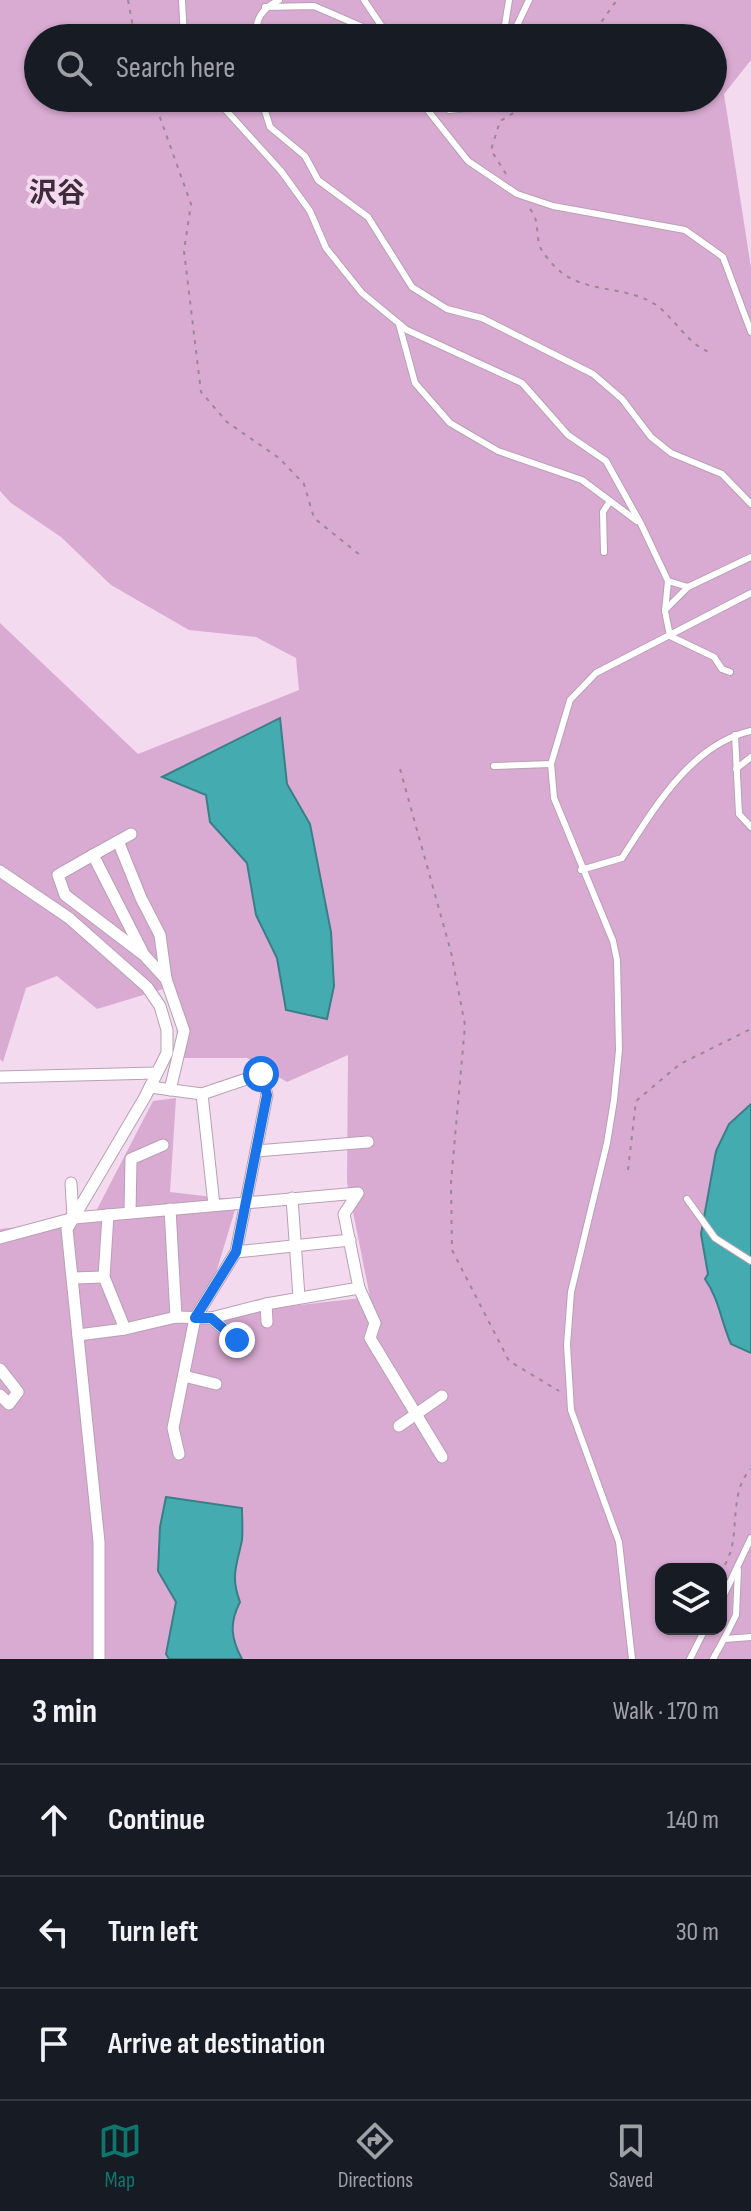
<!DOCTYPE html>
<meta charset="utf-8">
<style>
:root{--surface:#171b24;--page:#20242c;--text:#f1f3f6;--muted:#9ea1a6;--line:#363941;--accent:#0f766e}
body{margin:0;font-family:"Sofia Sans Condensed","Noto Sans JP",sans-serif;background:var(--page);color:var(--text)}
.controls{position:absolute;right:24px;bottom:24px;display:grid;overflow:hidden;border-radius:16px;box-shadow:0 2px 6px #0004}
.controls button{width:72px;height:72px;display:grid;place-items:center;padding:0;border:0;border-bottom:2px solid var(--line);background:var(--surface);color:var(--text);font:40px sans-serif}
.stop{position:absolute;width:24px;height:24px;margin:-18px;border:6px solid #1a73e8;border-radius:50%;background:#fff}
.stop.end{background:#1a73e8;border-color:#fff;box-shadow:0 2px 8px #0008}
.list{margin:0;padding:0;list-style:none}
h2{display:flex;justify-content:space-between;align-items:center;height:104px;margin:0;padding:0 32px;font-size:34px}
h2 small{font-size:26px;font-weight:400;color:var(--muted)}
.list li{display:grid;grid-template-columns:52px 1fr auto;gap:24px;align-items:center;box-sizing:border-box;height:112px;padding:0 32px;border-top:2px solid var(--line)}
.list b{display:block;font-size:30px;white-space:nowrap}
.list em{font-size:26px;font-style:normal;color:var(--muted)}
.icon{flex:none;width:44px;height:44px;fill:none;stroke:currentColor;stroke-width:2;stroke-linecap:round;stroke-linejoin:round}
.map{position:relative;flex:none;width:751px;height:1659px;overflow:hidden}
.search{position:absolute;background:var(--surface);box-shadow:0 2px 6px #0004;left:24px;right:24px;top:24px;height:88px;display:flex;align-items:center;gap:20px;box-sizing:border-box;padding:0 28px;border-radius:44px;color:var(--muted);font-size:30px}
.sheet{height:440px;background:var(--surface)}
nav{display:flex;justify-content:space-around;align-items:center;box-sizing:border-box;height:112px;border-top:2px solid var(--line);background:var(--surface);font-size:22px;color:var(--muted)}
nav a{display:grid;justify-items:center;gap:4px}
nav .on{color:var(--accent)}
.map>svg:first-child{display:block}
.green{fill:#d9aad2;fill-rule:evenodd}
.water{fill:#44acb1;stroke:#397f85;stroke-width:2}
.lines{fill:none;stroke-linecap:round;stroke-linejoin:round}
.lane-casing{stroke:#b8a0b4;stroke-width:8}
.street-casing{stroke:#b8a0b4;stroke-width:13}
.path{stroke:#9a8898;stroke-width:2;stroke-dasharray:4 6;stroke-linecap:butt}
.lane{stroke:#fff;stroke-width:6}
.street{stroke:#fff;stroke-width:11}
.route{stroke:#1a73e8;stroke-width:10}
.labels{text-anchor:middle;stroke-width:8;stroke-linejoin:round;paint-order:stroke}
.quarter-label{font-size:28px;font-weight:bold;fill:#3f2b3c;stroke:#f3daef}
</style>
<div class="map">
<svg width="751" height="1659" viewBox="0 0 751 1659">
<rect width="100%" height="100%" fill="#f3daef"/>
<!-- green -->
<path class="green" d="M0,0H751V60L724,94L751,268V1659H0V1229L92,1219L153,1101L176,1098L170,1192L238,1200L203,1316L370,1297L347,1182L348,1055L287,1082L247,1058H179L173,986L97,1009L57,976L26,988L3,1062L0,1059V623L138,754L299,690L296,658L256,637L189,630L111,585L61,537L11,503L0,491ZM38,38H713V98H38ZM661,1569H721V1629H661Z"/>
<!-- water -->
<g class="water">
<path d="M280,718L287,784L310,824L331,932L334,986L327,1019L286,1010L277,958L256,915L247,863L210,822L206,795L162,777Z"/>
<path d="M751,1104V1353L731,1344C721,1321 719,1299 705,1279L708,1274L701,1234L716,1151L729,1124Z"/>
<path d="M166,1497L242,1508C242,1518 243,1530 242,1540C237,1565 230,1576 240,1602C229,1623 231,1639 242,1659H169L166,1654L176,1602L158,1571L160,1527Z"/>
</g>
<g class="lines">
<defs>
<g id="lane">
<path d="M182,0L184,38"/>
<path d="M364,0L389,37"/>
<path d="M265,7L314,6L388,38"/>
<path d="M256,38C255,18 262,9 279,0"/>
<path d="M489,38L505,25L509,0"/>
<path d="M511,38L529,0"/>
<path d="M215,98L281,171L310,211L326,248L362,293L407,330L522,383L568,435L606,461L641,524L668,581L665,611L670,636L714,657L722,669L730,672"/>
<path d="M261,98L270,127L305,156L318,180L368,217L412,287L447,309L482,318L593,374L622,399L651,437L671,453L722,474L751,504"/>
<path d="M426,98V108L468,161L517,194L553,206L685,230L723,257L751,332"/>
<path d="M443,98L449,110L467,108L472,98"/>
<path d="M399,324L415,383L450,423L498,451L582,480L637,521"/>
<path d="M604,552L603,512L610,501"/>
<path d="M668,581L688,587L751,557"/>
<path d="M665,610L688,587"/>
<path d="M735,735L739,814L751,827"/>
<path d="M494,766L551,764"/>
<path d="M736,769L751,757"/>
<path d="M581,870L622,858C653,810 691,744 751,731"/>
<path d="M687,1199L715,1238L751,1261"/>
<path d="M721,1601L751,1538"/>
<path d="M724,1639L736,1615L738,1570"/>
<path d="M632,1659L619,1542L571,1410L567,1345L571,1292L607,1143L614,1100L619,1050L617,960L613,941L554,798L551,764L570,700L596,673L751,593"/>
<path d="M690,1659L705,1629"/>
<path d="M713,1659L724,1639L751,1637"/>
</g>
<g id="street">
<path d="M131,834L93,855L142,951"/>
<path d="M118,841L141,898L160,935L166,979"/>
<path d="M93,855L58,875L65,895L144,955L166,979L184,1031L170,1090"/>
<path d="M0,871L69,918L147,987L160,1006L167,1030V1053L145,1097L67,1229L99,1542V1659"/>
<path d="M0,1077L156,1073"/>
<path d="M150,1087L202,1094L261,1074L267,1095L236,1252L195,1318L173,1428L179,1454"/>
<path d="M202,1094L214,1205"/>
<path d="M256,1151L368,1142"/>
<path d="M71,1183L73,1217"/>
<path d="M292,1198L299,1297"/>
<path d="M170,1209L176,1317"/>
<path d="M130,1212L131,1159L163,1145"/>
<path d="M108,1215L104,1277L125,1329"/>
<path d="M0,1238L74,1218L358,1193L344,1214L359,1288L266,1304L211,1318L176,1317L125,1329L78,1335"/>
<path d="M236,1252L350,1240"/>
<path d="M73,1278L104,1277"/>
<path d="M359,1288L375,1323L370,1338L442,1457"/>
<path d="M266,1304L267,1322"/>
<path d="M211,1318L237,1340"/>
<path d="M0,1369L18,1392L9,1404L0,1395"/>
<path d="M184,1376L216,1384"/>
<path d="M399,1426L442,1396"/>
</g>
</defs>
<!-- lane casing -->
<use href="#lane" class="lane-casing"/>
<!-- street casing -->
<use href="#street" class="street-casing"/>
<!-- path -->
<g class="path">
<path d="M128,0L135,38"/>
<path d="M590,38L617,0"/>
<path d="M153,98L191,204L184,251L201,392L227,422L279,458L304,484L314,518L360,555"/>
<path d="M506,174L491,150L500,121L539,98"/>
<path d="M530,209C539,220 536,230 539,244C541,252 554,267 562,273C589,293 628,286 656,305C676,319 687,345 712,353"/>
<path d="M400,769L451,952L465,1025L451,1182L452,1250L509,1361L559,1391"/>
<path d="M628,1170L636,1101L680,1064L751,1029"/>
<path d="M721,1574C724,1566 729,1558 731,1550C738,1525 731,1488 751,1469"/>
</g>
<!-- lane -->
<use href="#lane" class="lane"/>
<!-- street -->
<use href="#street" class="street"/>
</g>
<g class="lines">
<!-- route -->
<path class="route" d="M237,1340L211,1318H195L236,1252L267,1095L261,1074"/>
</g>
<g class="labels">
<!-- quarter labels -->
<g class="quarter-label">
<text x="57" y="202">沢谷</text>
</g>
</g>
</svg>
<div class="controls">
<button><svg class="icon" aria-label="layers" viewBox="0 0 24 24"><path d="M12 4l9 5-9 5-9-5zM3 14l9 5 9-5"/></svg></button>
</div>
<div class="stop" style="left:261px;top:1074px"></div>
<div class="stop end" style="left:237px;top:1340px"></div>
<div class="search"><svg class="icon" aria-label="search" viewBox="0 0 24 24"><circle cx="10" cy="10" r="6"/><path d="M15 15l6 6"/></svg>Search here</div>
</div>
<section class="sheet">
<h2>3 min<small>Walk · 170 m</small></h2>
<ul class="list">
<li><svg class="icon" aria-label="ahead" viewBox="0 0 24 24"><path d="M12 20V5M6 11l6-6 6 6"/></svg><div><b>Continue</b></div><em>140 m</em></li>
<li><svg class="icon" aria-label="left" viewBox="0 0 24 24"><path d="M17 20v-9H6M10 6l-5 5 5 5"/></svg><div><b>Turn left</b></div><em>30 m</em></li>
<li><svg class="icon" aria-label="arrive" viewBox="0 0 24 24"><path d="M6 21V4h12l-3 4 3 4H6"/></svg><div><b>Arrive at destination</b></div></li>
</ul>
</section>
<nav>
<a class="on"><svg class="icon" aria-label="map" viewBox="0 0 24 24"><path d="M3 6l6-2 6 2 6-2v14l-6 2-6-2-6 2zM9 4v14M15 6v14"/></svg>Map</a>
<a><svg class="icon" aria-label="directions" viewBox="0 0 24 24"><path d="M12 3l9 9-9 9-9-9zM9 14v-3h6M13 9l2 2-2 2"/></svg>Directions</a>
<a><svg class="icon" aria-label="saved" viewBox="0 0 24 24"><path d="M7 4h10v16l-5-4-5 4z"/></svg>Saved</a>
</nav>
